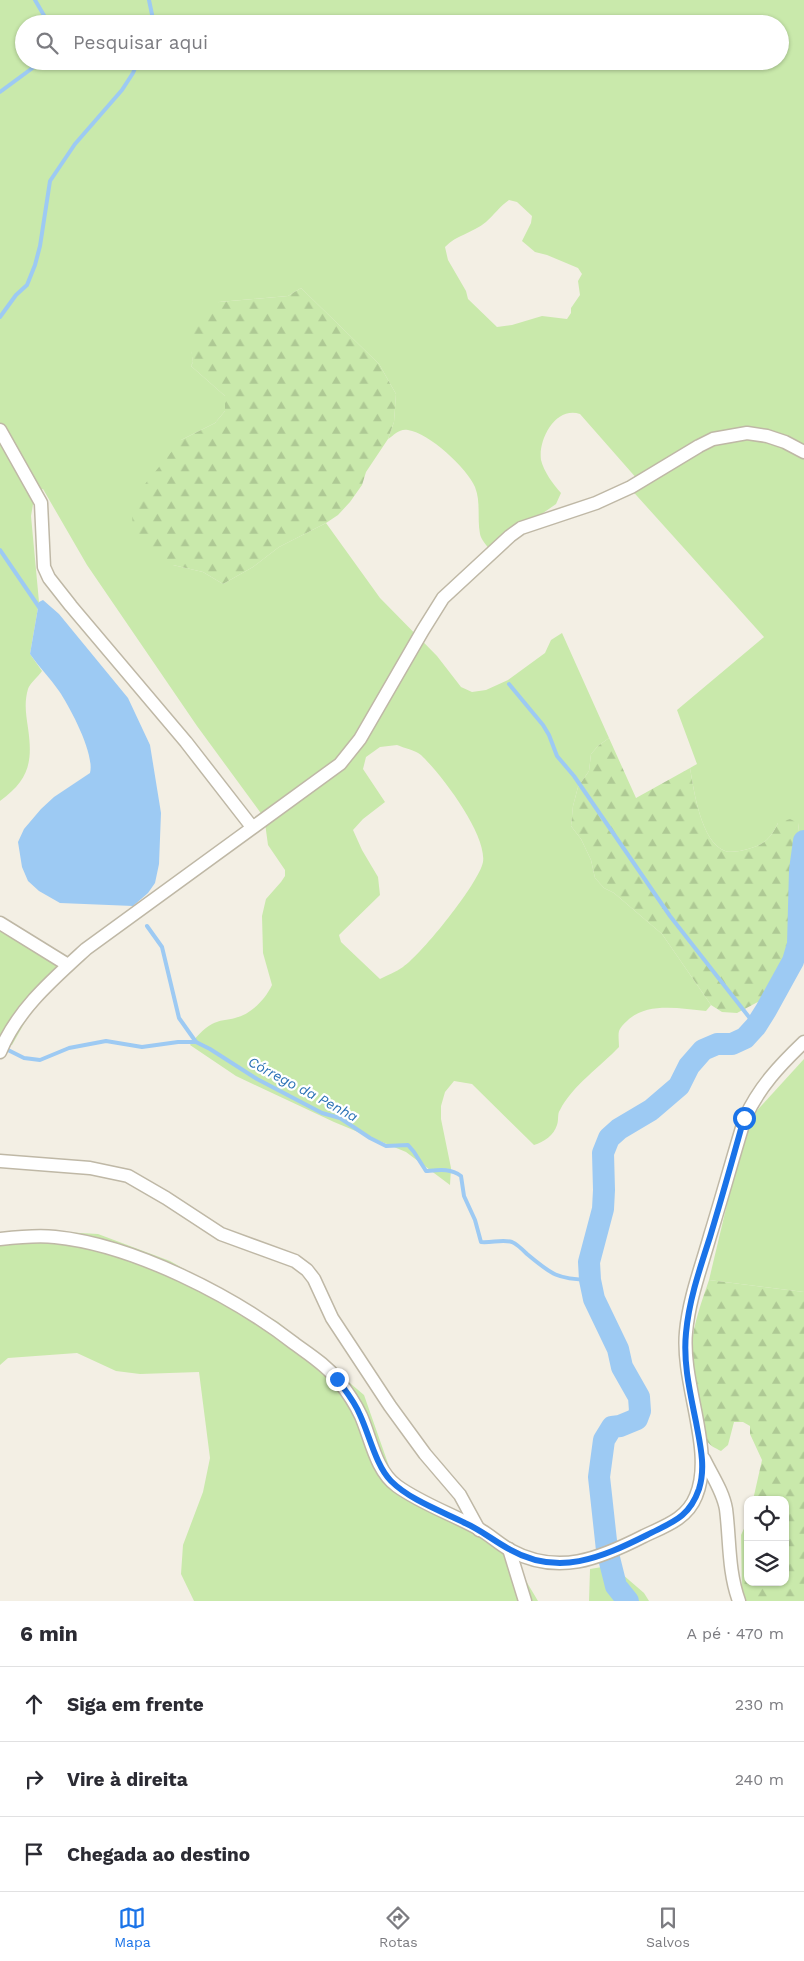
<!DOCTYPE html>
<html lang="pt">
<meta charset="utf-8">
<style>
:root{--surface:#fff;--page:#f2f2f3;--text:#2b2b33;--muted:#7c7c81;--line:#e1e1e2;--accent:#1a73e8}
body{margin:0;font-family:"Work Sans",sans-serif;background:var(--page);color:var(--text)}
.controls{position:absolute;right:15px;bottom:15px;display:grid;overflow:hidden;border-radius:10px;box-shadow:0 1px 4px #0004}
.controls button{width:45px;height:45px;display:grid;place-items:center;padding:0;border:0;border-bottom:1px solid var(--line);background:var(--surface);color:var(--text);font:25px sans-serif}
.stop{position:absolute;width:15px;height:15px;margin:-11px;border:4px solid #1a73e8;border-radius:50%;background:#fff}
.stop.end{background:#1a73e8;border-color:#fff;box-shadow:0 1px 5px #0008}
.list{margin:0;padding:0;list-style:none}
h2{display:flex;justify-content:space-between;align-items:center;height:65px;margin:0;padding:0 20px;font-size:21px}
h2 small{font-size:16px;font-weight:400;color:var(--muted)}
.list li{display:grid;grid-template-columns:32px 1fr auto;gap:15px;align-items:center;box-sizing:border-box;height:75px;padding:0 20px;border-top:1px solid var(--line)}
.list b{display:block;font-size:19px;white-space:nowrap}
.list em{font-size:16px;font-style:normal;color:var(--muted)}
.icon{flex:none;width:28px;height:28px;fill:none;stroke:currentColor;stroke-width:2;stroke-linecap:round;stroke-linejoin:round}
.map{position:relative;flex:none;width:804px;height:1601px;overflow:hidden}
.search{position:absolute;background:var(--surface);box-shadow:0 1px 4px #0004;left:15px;right:15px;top:15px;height:55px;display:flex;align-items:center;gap:12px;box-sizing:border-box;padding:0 18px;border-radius:28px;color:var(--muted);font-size:19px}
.sheet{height:290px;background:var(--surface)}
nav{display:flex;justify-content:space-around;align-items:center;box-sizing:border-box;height:70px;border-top:1px solid var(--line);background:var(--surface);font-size:14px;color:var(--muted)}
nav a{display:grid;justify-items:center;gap:2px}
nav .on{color:var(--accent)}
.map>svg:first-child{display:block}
.grass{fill:#c9e9ab;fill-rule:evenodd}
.forest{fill:url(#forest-firs)}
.water{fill:#9dcaf3}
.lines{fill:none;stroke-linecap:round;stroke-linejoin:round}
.stream{stroke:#9dcaf3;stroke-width:4}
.river{stroke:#9dcaf3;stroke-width:22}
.minor-casing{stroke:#bfb8a6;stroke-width:15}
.minor{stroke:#fff;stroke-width:12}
.route{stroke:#1a73e8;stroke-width:6}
.labels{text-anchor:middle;stroke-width:4.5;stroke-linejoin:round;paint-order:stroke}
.water-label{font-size:14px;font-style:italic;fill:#2970b5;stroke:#fff}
</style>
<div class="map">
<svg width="804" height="1601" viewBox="0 0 804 1601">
<defs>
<pattern id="forest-firs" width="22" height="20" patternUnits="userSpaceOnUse" patternTransform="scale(1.25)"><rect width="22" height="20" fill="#c9e9ab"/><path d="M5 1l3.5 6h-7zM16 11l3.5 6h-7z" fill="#aec994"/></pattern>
</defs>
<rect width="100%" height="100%" fill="#f3efe4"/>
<!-- grass -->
<g class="grass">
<path d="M0,0H804V861L802,857L798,823H778C771,838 764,845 748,849C741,851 731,853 725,851C701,842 694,791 690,768L697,764L677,710L764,637L628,486L638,480L580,414C556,406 538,439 541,460C544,472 553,484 561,493L556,504L490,550C486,545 481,539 480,534C477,518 481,502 475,487C467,468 429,433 408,430C400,428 394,435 388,439L394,422L396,394L379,364L301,288L288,296L219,302L191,347L193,362L191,366L225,396V411L215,423L181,440L173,565L203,572L223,584L253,567L279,547L326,523L380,598L437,656L461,687L472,692L486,690L508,680L545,653L551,640L562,633L609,738L598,746L591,754L589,771L578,787L573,806L571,826L581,839L591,860L595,878L604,888L614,893L662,934L711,1005L706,1011C681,1009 650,1002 629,1019C626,1022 621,1026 619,1031C618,1035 619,1042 619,1047C601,1066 572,1086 560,1110C557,1114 559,1120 557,1125C554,1135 544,1142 534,1145L472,1084L454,1081L445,1092L441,1106V1119L451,1168L450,1185L406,1152L334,1122L236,1076L190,1045C196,1037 203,1029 212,1024C219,1020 228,1020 235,1018C251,1014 265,1000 272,985L263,953L262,916L266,899L281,882L285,876V870L268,845L265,823L260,812L197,726L87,565L43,489L35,493L31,516L39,602L30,654L42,671C38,677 30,683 28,689C24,703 26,714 28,728C33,762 29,780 0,801ZM24,24H780V61H24ZM509,200L517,202L532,216L531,223L522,241L535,252L547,255L578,268L582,274L578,281L580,295L571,308V313L567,319L542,316L512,325L497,327L468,299L466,291L448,260L445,247C456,235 473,233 486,222C494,215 500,206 509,200ZM397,745C404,748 415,750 421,755C441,774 487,834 483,862C479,883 422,954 403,967C396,972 387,975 380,979L341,942L339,935L380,895L378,877L362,850L353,830L363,819L385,802L363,769L366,757L380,747Z"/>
<path d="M0,931L21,940L65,969L29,1015L12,1045L0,1048Z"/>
<path d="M804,1059V1292L709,1280L743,1137L752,1116Z"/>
<path d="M29,1230L98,1234L170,1261L278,1322L364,1395L391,1472L410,1495L504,1544L538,1601H194L181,1574L183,1545L203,1492L210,1458L199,1372L140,1374L116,1371L77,1353L8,1358L0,1365V1235Z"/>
<path d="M602,1567L615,1568L644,1593L649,1601H589L590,1569Z"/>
</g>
<!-- forest -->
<g class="forest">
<path d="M301,288L379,364L396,394L394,422L388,439L366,472L362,485L350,502L338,515L326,523L279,547L253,567L223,584L203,572L173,565L135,539L132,517L136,499L141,489L181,440L215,423L225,411V396L191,366L193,362L187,329L208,306L219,302L288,296Z"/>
<path d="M609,738L636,798L690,768C694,791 701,842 725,851C731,853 741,851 748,849C764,845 771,838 778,823L790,819L798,823L802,857L804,861V896L798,906L797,936L795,946L788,954L781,969L780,982L773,994L737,1013L722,1012L711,1005L662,934L614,893L604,888L595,878L591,860L581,839L571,826L573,806L578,787L589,771L591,754L598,746Z"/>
<path d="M709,1280L804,1292V1601H735L742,1592L741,1535L748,1520V1582H785V1500H753L762,1460L750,1434V1426L743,1422H734L728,1445L721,1451C715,1448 710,1446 706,1440C698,1430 691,1361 692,1346C693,1324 702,1301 709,1280Z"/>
</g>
<!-- water -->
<path class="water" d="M43,600L59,614L128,698L150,745L161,813L159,864L155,883L148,893L133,906L60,903L39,891L28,881L22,867L18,842L24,829L41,809L54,797L90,773C95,754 70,707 59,691C50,678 39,667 30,654L39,602Z"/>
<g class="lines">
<!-- stream -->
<g class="stream">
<path d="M35,0L49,24"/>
<path d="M149,0L154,24"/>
<path d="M0,92L42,61"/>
<path d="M0,317L16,295L27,285L35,265L40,246L50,181L75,144L122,90L133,73L138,61"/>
<path d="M0,550L41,610"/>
<path d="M509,684L543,725L549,735L557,756L574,776L670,916L756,1026"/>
<path d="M147,926L162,947L179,1018L196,1042"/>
<path d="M4,1048L24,1058L40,1060L69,1048L106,1041L142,1047L178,1042H196L210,1049L257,1079L322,1113L340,1118L370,1138L386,1146L408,1145L414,1152L426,1171C439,1170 450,1168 461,1176L464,1196L475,1220L481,1242C492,1243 502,1239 512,1242C517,1244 523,1250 527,1254C552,1275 557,1279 590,1280"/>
</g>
<!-- river -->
<path class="river" d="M628,1601L616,1586L607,1550L601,1495L599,1477L604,1440L612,1427L620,1426L637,1419L640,1411L639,1397L622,1367L618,1349L594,1299L590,1280L589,1262L603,1209L604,1190L603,1153L609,1138L619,1129L651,1110L679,1086L689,1066L703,1050L717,1044H732L745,1038L756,1026L766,1010L793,961L798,944L800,870L804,841"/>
<defs>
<g id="minor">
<path d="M0,430L41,503L44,567L49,578L71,606L186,742L252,827"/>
<path d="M0,923L68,965"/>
<path d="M0,1052C17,1010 52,980 86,949L340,764L360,739L423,630L443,598L510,536L521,528L596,503L631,487L699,446L713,439L747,433L767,436L785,442L804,452"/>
<path d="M0,1161L90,1168L128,1176L166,1198L221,1234L295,1261L307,1270L314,1279L332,1318L390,1406L425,1454L460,1495L479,1530"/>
<path d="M0,1239C18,1237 37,1235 55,1237C134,1245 233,1296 295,1344C310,1355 326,1365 338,1380C346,1390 355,1403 361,1416C371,1439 376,1471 397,1486C422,1504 452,1514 479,1529C490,1535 499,1544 510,1550C558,1576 599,1559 644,1536C665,1526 687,1519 696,1496C715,1451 681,1384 686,1332C689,1299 701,1268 710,1236C722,1197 733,1157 745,1118C759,1087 780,1065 804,1042"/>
<path d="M704,1459C711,1474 723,1491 726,1509C730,1540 728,1571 739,1601"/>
<path d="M509,1549L525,1601"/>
</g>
</defs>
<!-- minor casing -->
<use href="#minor" class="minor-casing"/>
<!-- minor -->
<use href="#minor" class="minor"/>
</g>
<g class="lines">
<!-- route -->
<path class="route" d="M337,1379C345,1390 355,1402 360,1415C369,1434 376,1466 391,1481C410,1500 441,1511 465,1523C481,1530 494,1541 509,1549C558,1577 601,1558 647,1535C672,1522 689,1518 699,1489C706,1467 700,1444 696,1422C690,1392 683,1363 686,1333C689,1300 700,1268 710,1237C722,1197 733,1158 744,1118"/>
</g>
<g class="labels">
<!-- water labels -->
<g class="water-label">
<text transform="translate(303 1089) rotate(28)" y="5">Córrego da Penha</text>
</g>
</g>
</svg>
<div class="controls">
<button><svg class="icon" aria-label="locate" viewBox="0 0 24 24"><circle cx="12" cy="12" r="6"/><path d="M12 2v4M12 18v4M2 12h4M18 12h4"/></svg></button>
<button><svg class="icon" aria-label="layers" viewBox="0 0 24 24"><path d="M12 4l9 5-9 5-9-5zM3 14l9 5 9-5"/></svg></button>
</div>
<div class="stop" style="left:744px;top:1118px"></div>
<div class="stop end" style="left:337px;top:1379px"></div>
<div class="search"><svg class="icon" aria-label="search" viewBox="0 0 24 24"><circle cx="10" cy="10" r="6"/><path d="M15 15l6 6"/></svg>Pesquisar aqui</div>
</div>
<section class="sheet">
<h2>6 min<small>A pé · 470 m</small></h2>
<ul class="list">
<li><svg class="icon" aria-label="ahead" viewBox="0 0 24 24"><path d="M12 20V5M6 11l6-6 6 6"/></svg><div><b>Siga em frente</b></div><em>230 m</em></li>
<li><svg class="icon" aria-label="right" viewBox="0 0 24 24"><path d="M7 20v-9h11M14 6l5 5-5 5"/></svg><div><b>Vire à direita</b></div><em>240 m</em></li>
<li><svg class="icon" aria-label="arrive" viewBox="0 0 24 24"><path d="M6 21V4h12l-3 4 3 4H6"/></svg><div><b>Chegada ao destino</b></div></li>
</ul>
</section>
<nav>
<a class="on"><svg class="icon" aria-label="map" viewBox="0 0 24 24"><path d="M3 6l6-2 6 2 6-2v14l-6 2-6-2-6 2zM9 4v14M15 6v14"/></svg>Mapa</a>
<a><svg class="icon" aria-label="directions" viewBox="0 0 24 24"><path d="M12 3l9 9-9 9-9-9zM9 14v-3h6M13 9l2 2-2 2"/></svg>Rotas</a>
<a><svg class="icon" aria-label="saved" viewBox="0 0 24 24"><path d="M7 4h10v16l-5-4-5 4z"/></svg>Salvos</a>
</nav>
